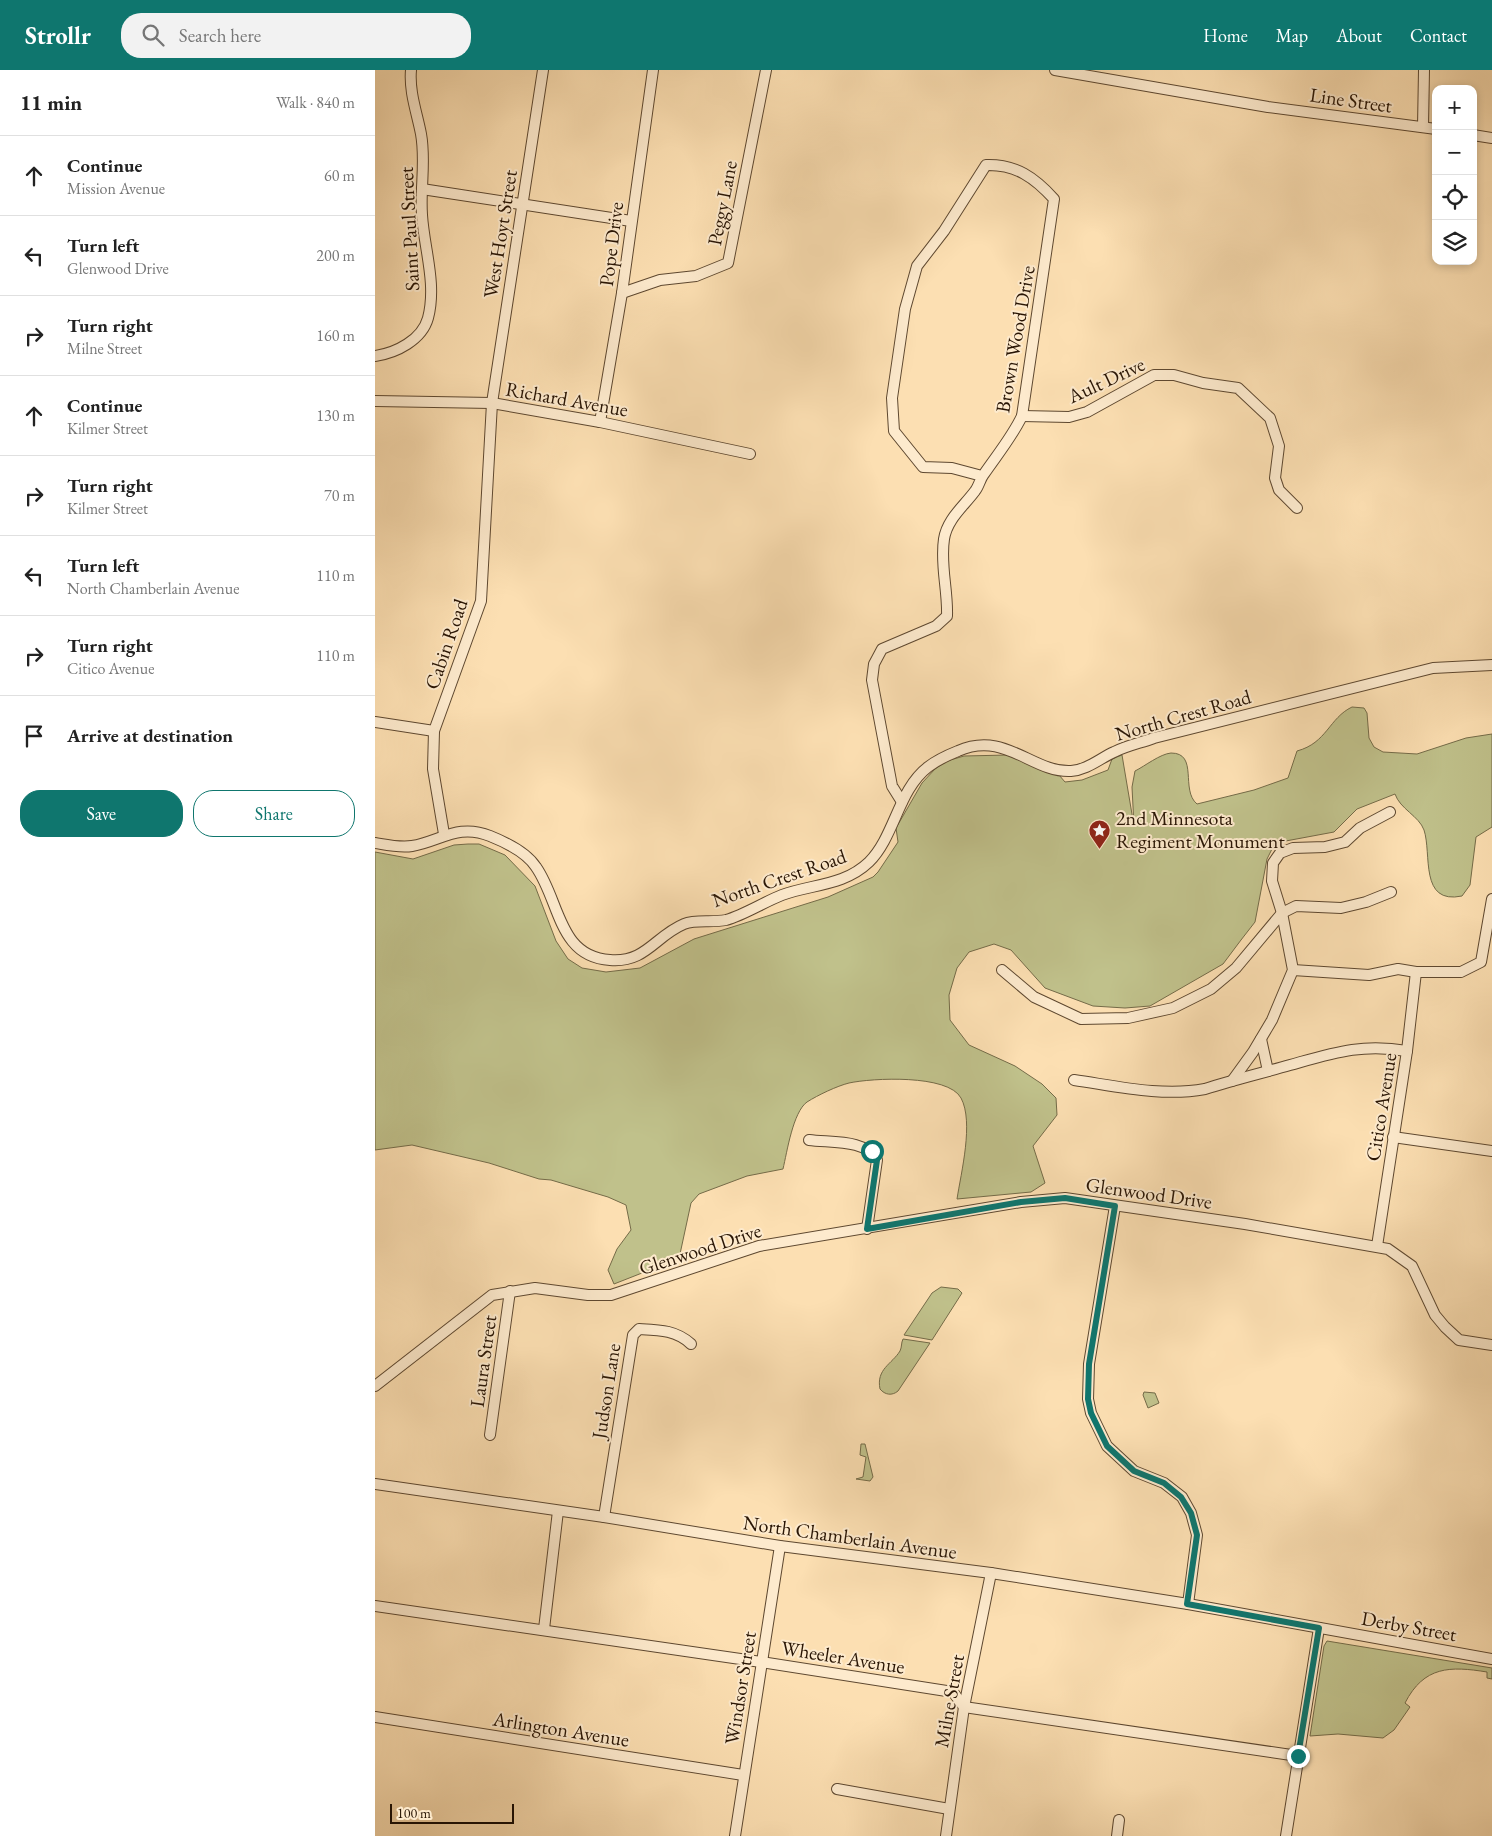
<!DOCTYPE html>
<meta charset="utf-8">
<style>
:root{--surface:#fff;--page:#f2f2f2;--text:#222;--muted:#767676;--line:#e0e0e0;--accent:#0f766e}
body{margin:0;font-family:"EB Garamond",serif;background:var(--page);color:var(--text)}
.controls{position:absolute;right:15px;top:15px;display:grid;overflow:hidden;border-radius:10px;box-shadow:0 2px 8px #0003}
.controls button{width:45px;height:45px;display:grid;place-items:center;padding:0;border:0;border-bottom:1px solid var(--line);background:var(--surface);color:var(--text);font:25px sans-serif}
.scale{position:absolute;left:15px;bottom:12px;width:124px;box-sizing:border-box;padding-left:5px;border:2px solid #291504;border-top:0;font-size:14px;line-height:18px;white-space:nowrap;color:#291504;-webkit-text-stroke:4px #fdeacd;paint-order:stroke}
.stop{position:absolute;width:15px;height:15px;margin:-11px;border:4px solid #0f766e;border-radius:50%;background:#fff}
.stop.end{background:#0f766e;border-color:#fff;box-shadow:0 1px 5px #0008}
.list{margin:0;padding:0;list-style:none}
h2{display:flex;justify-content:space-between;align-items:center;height:65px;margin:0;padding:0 20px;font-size:21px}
h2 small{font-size:16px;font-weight:400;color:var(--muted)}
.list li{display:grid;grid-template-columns:32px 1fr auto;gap:15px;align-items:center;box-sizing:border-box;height:80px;padding:0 20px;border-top:1px solid var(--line)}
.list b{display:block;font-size:19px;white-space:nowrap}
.list p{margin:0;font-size:16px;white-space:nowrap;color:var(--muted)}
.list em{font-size:16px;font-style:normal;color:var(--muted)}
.actions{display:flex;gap:10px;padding:15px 20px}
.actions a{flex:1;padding:11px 0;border:1px solid var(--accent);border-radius:20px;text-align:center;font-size:18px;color:var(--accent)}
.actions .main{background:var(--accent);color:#fff}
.icon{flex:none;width:28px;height:28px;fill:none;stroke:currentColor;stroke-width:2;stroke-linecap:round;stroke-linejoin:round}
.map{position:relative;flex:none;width:1117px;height:1766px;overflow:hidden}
header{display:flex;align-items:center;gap:30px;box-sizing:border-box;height:70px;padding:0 25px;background:var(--accent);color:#fff}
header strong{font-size:24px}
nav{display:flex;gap:28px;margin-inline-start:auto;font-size:18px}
.search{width:350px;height:45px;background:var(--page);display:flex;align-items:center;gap:12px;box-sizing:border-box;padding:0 18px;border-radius:20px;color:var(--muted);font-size:19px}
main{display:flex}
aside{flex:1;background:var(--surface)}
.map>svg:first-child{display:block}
.green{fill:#c0c18b;stroke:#746b48}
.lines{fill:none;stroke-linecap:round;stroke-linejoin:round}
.minor-casing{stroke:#5e4830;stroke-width:12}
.minor{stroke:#fdeacd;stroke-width:10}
.route{stroke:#0f766e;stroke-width:6}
.labels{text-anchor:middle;stroke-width:4;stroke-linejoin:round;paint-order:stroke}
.street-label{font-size:20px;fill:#291504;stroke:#fdeacd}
.poi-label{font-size:20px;fill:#291504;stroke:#fdeacd;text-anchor:start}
</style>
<header>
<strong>Strollr</strong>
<div class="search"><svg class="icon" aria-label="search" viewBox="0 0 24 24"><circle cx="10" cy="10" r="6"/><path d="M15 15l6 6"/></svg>Search here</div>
<nav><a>Home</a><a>Map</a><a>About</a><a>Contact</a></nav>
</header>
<main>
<aside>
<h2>11 min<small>Walk · 840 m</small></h2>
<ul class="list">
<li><svg class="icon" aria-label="ahead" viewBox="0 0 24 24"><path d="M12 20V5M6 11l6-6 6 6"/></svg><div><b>Continue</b><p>Mission Avenue</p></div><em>60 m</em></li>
<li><svg class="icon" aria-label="left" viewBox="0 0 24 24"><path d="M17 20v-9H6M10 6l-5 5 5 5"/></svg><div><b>Turn left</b><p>Glenwood Drive</p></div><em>200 m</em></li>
<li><svg class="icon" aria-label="right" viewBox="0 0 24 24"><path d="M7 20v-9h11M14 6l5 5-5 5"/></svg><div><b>Turn right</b><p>Milne Street</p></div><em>160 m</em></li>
<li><svg class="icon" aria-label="ahead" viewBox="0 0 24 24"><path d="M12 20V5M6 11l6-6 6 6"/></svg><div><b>Continue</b><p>Kilmer Street</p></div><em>130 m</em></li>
<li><svg class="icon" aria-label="right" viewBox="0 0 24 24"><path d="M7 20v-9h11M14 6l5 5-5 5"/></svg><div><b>Turn right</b><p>Kilmer Street</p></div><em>70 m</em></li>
<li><svg class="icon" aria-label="left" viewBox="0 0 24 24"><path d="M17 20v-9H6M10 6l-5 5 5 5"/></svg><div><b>Turn left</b><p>North Chamberlain Avenue</p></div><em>110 m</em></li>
<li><svg class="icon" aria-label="right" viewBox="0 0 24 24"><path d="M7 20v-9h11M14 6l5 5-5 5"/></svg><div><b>Turn right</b><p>Citico Avenue</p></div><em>110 m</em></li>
<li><svg class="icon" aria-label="arrive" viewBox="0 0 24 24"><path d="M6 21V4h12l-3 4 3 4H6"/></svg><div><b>Arrive at destination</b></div></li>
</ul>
<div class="actions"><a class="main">Save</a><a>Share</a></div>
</aside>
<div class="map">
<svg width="1117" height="1766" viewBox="0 0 1117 1766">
<rect width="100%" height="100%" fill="#fcdfb2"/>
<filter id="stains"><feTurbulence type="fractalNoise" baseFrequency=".004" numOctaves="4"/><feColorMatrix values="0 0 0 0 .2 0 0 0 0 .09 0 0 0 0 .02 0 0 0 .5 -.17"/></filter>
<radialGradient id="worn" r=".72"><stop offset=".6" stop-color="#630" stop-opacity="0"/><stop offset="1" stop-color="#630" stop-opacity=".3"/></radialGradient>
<!-- green -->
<g class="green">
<path d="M977,637L989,638L992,643L994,668L999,677L1008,682L1042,684L1091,668L1117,664V757L1101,767L1095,815L1087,826C1044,835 1057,784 1049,760C1044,746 1025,739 1020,724L982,739L959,762L900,773L892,789L880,852L866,870L848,894L775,936L750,938L718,936L670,918L636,880L619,874L594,882L582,898L574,925L575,950L594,975L640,996L667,1014L681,1028L682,1045L658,1076L670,1113L656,1122L582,1129C586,1103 599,1052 586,1028C573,1004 497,1008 474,1013C462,1016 443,1025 432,1032C418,1042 412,1082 408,1099L372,1106L324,1124L316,1133L305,1184L295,1192L239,1214L233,1200L242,1179L256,1160L251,1135L233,1127L176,1110L164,1109L114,1093L37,1075L0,1080V782L38,789L79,775L93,774H104L130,785L160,816L181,871L193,889L207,898L231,902L265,898L319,869L453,827L498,807L503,802L523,772L521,758L547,713L560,699L572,691L589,686L633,685L684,705L690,712L707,710L733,700L737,689L747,685L759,756L757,717L760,701C770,696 785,684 796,683C824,683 805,720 822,734L879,720L913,708L922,681C952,673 954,648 977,637Z"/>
<path d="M566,1217L583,1219L587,1223L557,1270L529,1265L557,1223Z"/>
<path d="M528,1269L555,1273L523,1321C517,1326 510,1325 505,1319C501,1299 517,1294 525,1281C527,1277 526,1273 528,1269Z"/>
<path d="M769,1322L780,1323L784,1333L773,1338L768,1325Z"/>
<path d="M486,1374H490L498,1407L495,1411L481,1409L488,1407L491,1387L485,1385Z"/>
<path d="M952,1571L1117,1598V1609L1112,1608V1602C1075,1596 1049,1596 1030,1633L1035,1637L1019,1660L1008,1668L963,1664L935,1666L949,1576Z"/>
</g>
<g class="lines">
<defs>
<g id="minor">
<path d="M680,0L893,37L1061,59"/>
<path d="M1048,57L1049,0"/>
<path d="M1098,65L1117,68"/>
<path d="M47,119L256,151"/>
<path d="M247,223L285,210L321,206L353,193L391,0"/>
<path d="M0,286C21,283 47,270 53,248C62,214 49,178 47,145C45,118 51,91 46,64C42,43 34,22 36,0"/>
<path d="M0,331L117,333L225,352L375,384"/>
<path d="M647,346L694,347L712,342L779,305H799L828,313L863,318L895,348L904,376L900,408L904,420L922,438"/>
<path d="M225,352L247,223L278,0"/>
<path d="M0,652L59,661"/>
<path d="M527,732L517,716L497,610L499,594L507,579L561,556L572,546C573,520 565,495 569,469C572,449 589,436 600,421C604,416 605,409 609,404C622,385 637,367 647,346L679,129C660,108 641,94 611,95L569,161L542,196L530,239L517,328L519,361L548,397L577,398L607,406"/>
<path d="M69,764L58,699L59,661L106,531L117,333L168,0"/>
<path d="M0,773C12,775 25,778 37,776C66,771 83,753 115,766C130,772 152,783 161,797C185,831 183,887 235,890C271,893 280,866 309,854C321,849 337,853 351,850C369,845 389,832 407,825C437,814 469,816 494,792C520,766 523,720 553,697C562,690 573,685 583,681C630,660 657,703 696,701C712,700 724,689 739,682C751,676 765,673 779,668L1058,598L1117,595"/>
<path d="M627,900L659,927L706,949L753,948L798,938L836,919L861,898L907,843L921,836L966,838L991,832L1016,822"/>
<path d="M918,900L994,905L1023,899L1041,902H1086L1106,892L1117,829"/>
<path d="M886,969L893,1001"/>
<path d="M699,1010C741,1016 787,1027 830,1019C858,1010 887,1003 915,995C958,983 987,973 1032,981"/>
<path d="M857,1011L878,982L897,950L918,900L907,843L897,811L898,793L905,783L918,778L950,777L970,772L985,758L1015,742"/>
<path d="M1018,1067L1117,1081"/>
<path d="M434,1070C456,1073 491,1069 502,1090L492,1159"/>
<path d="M740,1136L714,1294L713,1329L716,1343L732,1376L759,1401L789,1413L807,1427L816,1443L822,1465L813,1534"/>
<path d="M1002,1176L1032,981L1041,902"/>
<path d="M0,1316L117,1225L160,1218L213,1225H236L384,1176L646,1132L690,1128L870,1154L1013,1179L1037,1196L1060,1245L1070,1257L1084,1270L1117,1275"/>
<path d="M115,1365L135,1221"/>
<path d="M0,1414L229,1447L405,1476L616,1503L813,1534L1117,1589"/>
<path d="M229,1447L258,1265L264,1259C284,1260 301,1260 316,1274"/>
<path d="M0,1536L386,1592L578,1622L589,1637L923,1686"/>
<path d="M169,1559L183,1441"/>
<path d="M0,1647L368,1705"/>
<path d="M462,1719L574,1739"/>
<path d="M360,1766L405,1476"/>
<path d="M571,1766L589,1637L616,1503"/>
<path d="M742,1766L744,1750"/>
<path d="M911,1766L944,1558"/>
</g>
</defs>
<!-- minor casing -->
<use href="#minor" class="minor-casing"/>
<!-- minor -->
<use href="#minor" class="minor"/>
</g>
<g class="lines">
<!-- route -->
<path class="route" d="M497,1081L502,1090L492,1159L646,1132L690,1128L740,1136L714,1294L713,1329L716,1343L732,1376L759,1401L789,1413L806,1427L816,1443L822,1465L812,1534L944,1558L923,1686"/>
</g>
<!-- icons -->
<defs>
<symbol id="sight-pin" viewBox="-11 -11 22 30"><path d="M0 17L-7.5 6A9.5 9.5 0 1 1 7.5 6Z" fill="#8f2418" stroke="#fdeacd"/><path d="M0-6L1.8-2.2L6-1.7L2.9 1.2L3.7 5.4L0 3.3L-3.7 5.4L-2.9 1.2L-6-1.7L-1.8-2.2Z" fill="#fff"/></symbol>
</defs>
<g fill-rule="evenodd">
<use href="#sight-pin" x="712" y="748" width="25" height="34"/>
</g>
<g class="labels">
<!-- street labels -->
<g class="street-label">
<text transform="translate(976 30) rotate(8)" y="7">Line Street</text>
<text transform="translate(347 133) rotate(-79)" y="7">Peggy Lane</text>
<text transform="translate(34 159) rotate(-93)" y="7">Saint Paul Street</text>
<text transform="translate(125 164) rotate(-81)" y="7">West Hoyt Street</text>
<text transform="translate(236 174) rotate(-83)" y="7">Pope Drive</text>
<text transform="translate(640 269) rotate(-80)" y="7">Brown Wood Drive</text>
<text transform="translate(731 310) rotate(-25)" y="7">Ault Drive</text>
<text transform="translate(192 329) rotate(10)" y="7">Richard Avenue</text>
<text transform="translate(71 574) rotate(-71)" y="7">Cabin Road</text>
<text transform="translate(808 645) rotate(-16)" y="7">North Crest Road</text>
<text transform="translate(404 808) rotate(-19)" y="7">North Crest Road</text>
<text transform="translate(1006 1037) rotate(-81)" y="7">Citico Avenue</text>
<text transform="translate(774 1123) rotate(8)" y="7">Glenwood Drive</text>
<text transform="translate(325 1179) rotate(-18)" y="7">Glenwood Drive</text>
<text transform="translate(108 1291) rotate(-82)" y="7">Laura Street</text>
<text transform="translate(231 1321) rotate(-81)" y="7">Judson Lane</text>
<text transform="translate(475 1467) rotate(8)" y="7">North Chamberlain Avenue</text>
<text transform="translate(1034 1556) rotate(10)" y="7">Derby Street</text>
<text transform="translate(468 1587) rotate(9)" y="7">Wheeler Avenue</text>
<text transform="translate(365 1618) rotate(-81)" y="7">Windsor Street</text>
<text transform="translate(574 1631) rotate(-80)" y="7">Milne Street</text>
<text transform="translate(186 1659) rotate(9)" y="7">Arlington Avenue</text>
</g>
<!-- poi labels -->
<g class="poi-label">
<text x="741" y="755">2nd Minnesota<tspan x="741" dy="23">Regiment Monument</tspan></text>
</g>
</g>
<rect width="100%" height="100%" filter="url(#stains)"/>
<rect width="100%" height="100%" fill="url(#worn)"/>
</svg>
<div class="controls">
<button>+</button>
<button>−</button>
<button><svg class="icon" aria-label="locate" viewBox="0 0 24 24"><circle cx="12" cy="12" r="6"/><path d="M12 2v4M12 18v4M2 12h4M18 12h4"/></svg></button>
<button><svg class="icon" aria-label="layers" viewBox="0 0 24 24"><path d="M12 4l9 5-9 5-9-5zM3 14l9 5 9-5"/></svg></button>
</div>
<div class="scale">100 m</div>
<div class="stop" style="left:497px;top:1081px"></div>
<div class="stop end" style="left:923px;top:1686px"></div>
</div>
</main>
